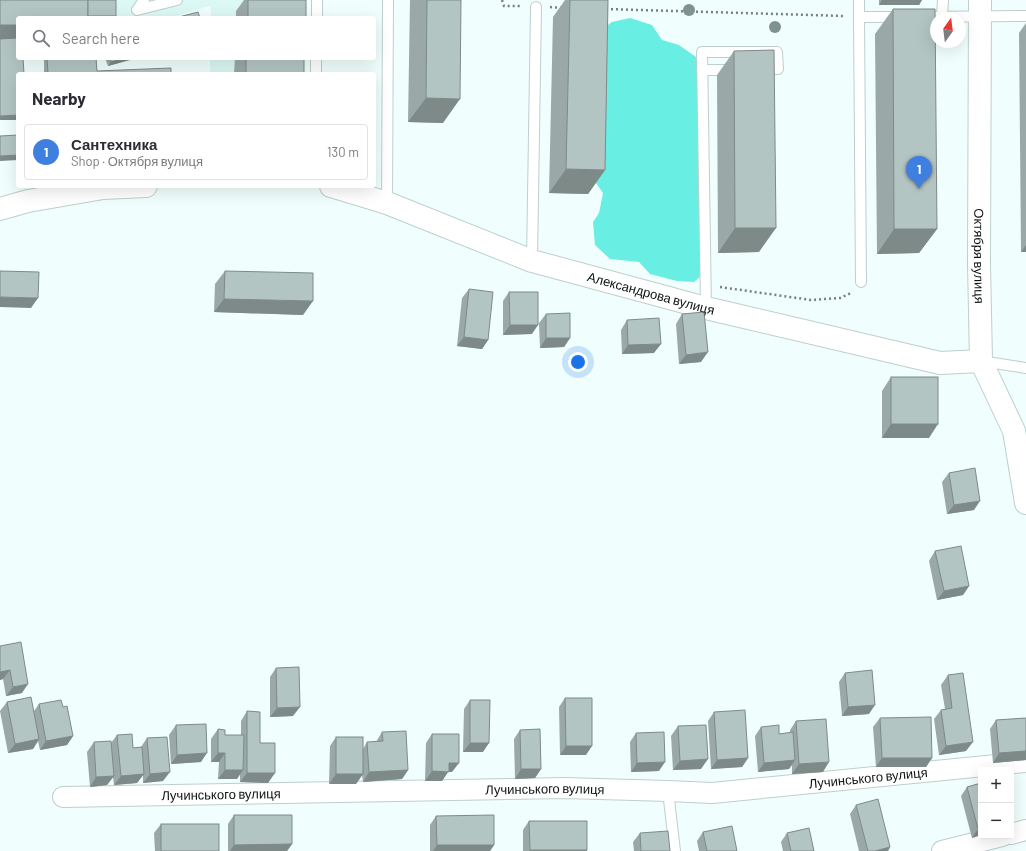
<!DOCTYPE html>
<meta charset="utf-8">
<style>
:root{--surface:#fff;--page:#f7f7f7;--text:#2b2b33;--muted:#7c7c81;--line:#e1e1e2;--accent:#1a73e8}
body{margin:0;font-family:Barlow,sans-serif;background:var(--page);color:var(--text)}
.controls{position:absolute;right:12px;bottom:12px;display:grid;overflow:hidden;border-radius:4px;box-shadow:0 4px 16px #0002}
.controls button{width:36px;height:36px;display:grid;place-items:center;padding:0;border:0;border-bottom:1px solid var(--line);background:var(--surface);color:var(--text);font:20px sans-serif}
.compass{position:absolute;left:930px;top:12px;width:36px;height:36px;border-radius:50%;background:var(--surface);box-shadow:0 4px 16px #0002;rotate:14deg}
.you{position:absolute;left:578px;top:362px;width:14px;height:14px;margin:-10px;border:3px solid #fff;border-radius:50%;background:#1a73e8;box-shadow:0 0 0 6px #1a73e833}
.badge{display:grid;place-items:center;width:26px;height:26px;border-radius:50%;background:var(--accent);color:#fff;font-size:13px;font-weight:700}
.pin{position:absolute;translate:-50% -33px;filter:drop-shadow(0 1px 2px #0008)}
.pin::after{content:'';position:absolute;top:21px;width:14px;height:12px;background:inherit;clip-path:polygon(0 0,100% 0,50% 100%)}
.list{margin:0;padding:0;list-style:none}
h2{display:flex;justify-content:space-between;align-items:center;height:52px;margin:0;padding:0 16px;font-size:17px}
h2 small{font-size:13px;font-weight:400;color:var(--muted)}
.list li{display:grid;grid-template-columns:26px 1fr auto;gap:12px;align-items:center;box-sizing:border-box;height:56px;margin:0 8px 8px;padding:0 8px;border:1px solid var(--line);border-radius:4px}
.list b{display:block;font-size:15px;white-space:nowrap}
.list p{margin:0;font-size:13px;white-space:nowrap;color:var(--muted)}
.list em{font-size:13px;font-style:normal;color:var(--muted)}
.icon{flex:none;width:22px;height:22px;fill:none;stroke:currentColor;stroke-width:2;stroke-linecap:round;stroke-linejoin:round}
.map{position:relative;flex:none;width:1026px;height:851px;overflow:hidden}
.search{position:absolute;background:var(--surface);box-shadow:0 4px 16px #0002;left:16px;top:16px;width:360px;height:44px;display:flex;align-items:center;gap:10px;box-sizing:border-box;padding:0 14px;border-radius:4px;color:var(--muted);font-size:15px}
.panel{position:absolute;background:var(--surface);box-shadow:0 4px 16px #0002;left:16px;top:72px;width:360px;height:116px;border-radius:4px}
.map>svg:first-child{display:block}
.built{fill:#dcf8f4}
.green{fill:#68eee2}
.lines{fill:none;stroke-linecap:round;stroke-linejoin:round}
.lane-casing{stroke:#bdcfcc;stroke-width:12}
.street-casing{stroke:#bdcfcc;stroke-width:22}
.secondary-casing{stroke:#bdcfcc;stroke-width:24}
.path{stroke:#76807f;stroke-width:2.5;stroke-dasharray:2 3;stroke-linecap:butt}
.lane{stroke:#fff;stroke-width:10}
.street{stroke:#fff;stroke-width:20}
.secondary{stroke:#fff;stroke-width:22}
.tree{fill:#7e9290}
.wall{fill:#9aa9a8}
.shaded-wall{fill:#7d8a88}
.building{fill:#b3c5c3;stroke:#7d8a88}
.labels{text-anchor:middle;stroke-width:4;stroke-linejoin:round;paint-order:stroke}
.street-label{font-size:13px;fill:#0c1211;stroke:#fff}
</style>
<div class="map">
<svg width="1026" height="851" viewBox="0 0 1026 851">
<rect width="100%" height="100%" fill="#f0fffd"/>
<!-- built -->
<g class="built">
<path d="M0,0H296L295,18H211L210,6L169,18H18Z"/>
<path d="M210,58H294L293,74H210Z"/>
</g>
<!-- green -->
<path class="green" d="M630,18L652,25L662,40L679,45L696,57L700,72L702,275L694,282L677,281L650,274L639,262L610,259L595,245L593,222L599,213L603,193L596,183L599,46L601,30L612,22Z"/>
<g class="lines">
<defs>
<g id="lane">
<path d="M144,0L137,10L177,0"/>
<path d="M859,0V17H900"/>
<path d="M859,17L861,282"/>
<path d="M922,17L1026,16"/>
<path d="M942,17L943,0"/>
<path d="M317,18V0"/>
<path d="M702,70H733"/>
<path d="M316,74V58"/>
<path d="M387,203L388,0"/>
<path d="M532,261L536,7"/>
<path d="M706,308L702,52H777L778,69L761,70"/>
<path d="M981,361L1026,368"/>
<path d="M668,791L675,851"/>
</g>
<g id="street">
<path id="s1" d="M63,797L565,788L668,791L712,793L1026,762"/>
<path d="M1011,834L1026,830"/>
<path d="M942,851L1002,836"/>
</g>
<g id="secondary">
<path id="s2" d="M980,0L979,264L981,361L1014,431L1026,503"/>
<path id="s3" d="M331,186L387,203L532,261L706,308L940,363L981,361"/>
<path d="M0,209L28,201L103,188L146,186"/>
</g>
</defs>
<!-- lane casing -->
<use href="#lane" class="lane-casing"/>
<!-- street casing -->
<use href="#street" class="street-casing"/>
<!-- secondary casing -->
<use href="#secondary" class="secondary-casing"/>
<!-- path -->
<g class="path">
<path d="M502,0L504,6H521"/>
<path d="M550,7L563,8"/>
<path d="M606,9L845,16"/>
<path d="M720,287L811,300L840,298L851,293"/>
</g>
<!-- lane -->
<use href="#lane" class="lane"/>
<!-- street -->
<use href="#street" class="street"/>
<!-- secondary -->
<use href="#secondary" class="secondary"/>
</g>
<!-- trees -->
<g class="tree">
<circle cx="689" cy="10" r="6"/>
<circle cx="775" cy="27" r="6"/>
</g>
<!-- wall -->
<g class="wall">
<path d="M244,0H306V18H236V11Z"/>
<path d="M410,0H461L443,123L408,122Z"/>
<path d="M565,0H608L605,170L588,194L549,193L553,17Z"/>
<path d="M879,0H922L919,5H879Z"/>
<path d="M893,9L937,229L919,253L877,254L875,34Z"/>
<path d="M1026,23V252H1021L1019,33Z"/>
<path d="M734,51L759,252L718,253L717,75Z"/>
<path d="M44,58H96L97,71L171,74H44Z"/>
<path d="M105,58H137L108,66Z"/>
<path d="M235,58H304V74H234Z"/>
<path d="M225,271L303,315L214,312L215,284Z"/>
<path d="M469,289L488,340L482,349L457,346L462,298Z"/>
<path d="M509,292L532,334L503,335V301Z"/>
<path d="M546,314L570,338L564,347L540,348L539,323Z"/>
<path d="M682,314L701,362L679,364L676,324Z"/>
<path d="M627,320L654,353L622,354L621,330Z"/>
<path d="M891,377L929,438H882V391Z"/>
<path d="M949,473L974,510L947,514L942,482Z"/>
<path d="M935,551L969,586L963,595L937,600L929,561Z"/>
<path d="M0,646L22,693L6,696L3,679L0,680Z"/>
<path d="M276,668L293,716L270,717V677Z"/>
<path d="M845,673L869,714L842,716L839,682Z"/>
<path d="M948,675L966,751L939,755L934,719L941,710L945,709L941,685Z"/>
<path d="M565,698L586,755H560L559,707Z"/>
<path d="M470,700L483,752H463L464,709Z"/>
<path d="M7,702L34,711L39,704L63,707L73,736L67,745L40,750L38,741L33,749L8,753L0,711Z"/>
<path d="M247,711L260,743L268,783L240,782V774L237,779H218L219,762H211V739L218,729L225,735H241V721Z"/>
<path d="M714,712L748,758L742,767L711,769L708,721Z"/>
<path d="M880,718L932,758L926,767H876L873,727Z"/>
<path d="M1026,718V760L993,763L990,729L996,720Z"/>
<path d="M796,721L823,772L792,774V765L789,769L758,772L755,736L761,727L779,734L790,733V730Z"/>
<path d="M176,725L201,762L171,764L169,735Z"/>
<path d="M678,726L701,769L673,770L671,736Z"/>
<path d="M520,730L541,769L535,778L515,779L514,739Z"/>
<path d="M382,732L408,770L402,779L363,782L362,775L356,784H329L330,746L336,737L363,749L367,742H376Z"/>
<path d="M636,733L659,771L631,772L630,742Z"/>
<path d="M432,734L452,772H448L442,781H425L426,743Z"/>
<path d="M117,735L133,748L141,747L147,738L163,781L143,783V775L137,783L114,785L113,777L107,785L90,787L87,752L94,742L111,743Z"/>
<path d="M981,783V835L972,838L961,796L967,787Z"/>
<path d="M856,805L890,847L888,851H859L850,814Z"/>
<path d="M234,815L292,844L287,851H228V824Z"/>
<path d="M436,816L494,845L490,851H430V825Z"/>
<path d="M529,821L587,850V851H523V830Z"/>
<path d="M161,824L219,851H155L154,833Z"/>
<path d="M703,832L737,851H699L697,841Z"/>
<path d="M640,833L670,851H634L633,842Z"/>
<path d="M787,833L814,851H783L781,842Z"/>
</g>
<!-- shaded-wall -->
<g class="shaded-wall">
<path d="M882,0H922L919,5H879Z"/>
<path d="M86,16H116L115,18H84Z"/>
<rect x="0" y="25" width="18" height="17"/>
<path d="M124,58H137L108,66L111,62Z"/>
<path d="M426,98L460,99L443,123L408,122Z"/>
<path d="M18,115V120H0V116Z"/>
<path d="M18,155V160L0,161V156Z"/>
<path d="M566,169L605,170L588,194L549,193Z"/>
<path d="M735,228H776L759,252L718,253Z"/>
<path d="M894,229H937L919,253L877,254Z"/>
<path d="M1026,245V252H1021Z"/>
<path d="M0,297L38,298L31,308L0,307Z"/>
<path d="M224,299L313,301L303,315L214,312Z"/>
<path d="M510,325H538L532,334L503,335Z"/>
<path d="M464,337L488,340L482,349L457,346Z"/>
<path d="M546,338H570L564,347L540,348Z"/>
<path d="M661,344L654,353L622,354L628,345Z"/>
<path d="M708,352L701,362L679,364L686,355Z"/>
<path d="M891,424H938L929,438H882Z"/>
<path d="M980,501L974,510L947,514L954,505Z"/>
<path d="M969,586L963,595L937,600L944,591Z"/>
<path d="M10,670L3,679L0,680V672Z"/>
<path d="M28,684L22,693L6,696L13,687Z"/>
<path d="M875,705L869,714L842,716L848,707Z"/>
<path d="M300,707L293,716L270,717L277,708Z"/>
<path d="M73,736L67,745L40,750L46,741Z"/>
<path d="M39,739L33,749L8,753L15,744Z"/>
<path d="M973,742L966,751L939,755L946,746Z"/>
<path d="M470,743H489L483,752H463Z"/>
<path d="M566,746H592L586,755H560Z"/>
<path d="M1026,751V760L993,763L999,753Z"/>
<path d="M207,753L201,762L171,764L177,755Z"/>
<path d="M218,753H225L219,762H211Z"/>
<path d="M748,758L742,767L711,769L717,760Z"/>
<path d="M882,758H932L926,767H876Z"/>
<path d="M708,759L701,769L673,770L680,761Z"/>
<path d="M795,760L789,769L758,772L764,763Z"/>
<path d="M665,762L659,771L631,772L637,763Z"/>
<path d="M829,762L823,772L792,774L799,764Z"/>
<path d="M449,763H459L452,772H448L442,781H425L432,771Z"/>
<path d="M521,769H541L535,778L515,779Z"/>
<path d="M225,770H243L237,779H218Z"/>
<path d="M408,770L402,779L363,782L369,772Z"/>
<path d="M170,772L163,781L143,783L150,774Z"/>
<path d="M247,773H275L268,783L240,782Z"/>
<path d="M144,774L137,783L114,785L121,776Z"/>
<path d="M336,774H363L356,784H329Z"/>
<path d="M114,776L107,785L90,787L96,777Z"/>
<path d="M981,828V835L972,838L978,829Z"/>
<path d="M292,844L287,851H230L234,845Z"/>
<path d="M437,845H494L490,851H433Z"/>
<path d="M890,847L888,851H875Z"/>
<path d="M530,850H587V851H529Z"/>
</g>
<!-- building -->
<g class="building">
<path d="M0,0H88V18H18V25H0Z"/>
<rect x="88" y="0" width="28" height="16"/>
<rect x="248" y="0" width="58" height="18"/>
<path d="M427,0H461L460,99L426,98Z"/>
<path d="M570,0H608L605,170L566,169Z"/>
<path d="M893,9H935L937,229H894Z"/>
<path d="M198,12L200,18H175Z"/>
<path d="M18,38V58H23L24,74H18V115L0,116V39Z"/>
<path d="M774,50L776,228H735L734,51Z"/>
<path d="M47,58H96L97,71L171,68V74H48Z"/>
<path d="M110,58H124L111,62Z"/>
<rect x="246" y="58" width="58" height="16"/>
<path d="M18,135V155L0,156V136Z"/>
<path d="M0,271L39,272L38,298L0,297Z"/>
<path d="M225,271L313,273V301L224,299Z"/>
<path d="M469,289L493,292L488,340L464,337Z"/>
<path d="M509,292H538V325H510Z"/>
<path d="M704,312L708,352L686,355L682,314Z"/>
<path d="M570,313V338H546V314Z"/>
<path d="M659,318L661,344L628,345L627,320Z"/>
<rect x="891" y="377" width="47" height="47"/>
<path d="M975,468L980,501L954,505L949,473Z"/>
<path d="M961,546L969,586L944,591L935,551Z"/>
<path d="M21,642L28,684L13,687L10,670L0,672V646Z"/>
<path d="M299,667L300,707L277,708L276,668Z"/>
<path d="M872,670L875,705L848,707L845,673Z"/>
<path d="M963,673L973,742L946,746L941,710L952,708L948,675Z"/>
<path d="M31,697L39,739L15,744L7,702Z"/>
<path d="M565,698H592V746H566Z"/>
<path d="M61,700L63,707L67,706L73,736L46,741L39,704Z"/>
<path d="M470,700H490L489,743H470Z"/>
<path d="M745,710L748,758L717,760L714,712Z"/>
<path d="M247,711L260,712V743H275V773H247Z"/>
<path d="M931,717L932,758H882L880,718Z"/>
<path d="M1026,718V751L999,753L996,720Z"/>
<path d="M826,719L829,762L799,764L796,721Z"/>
<path d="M206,724L207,753L177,755L176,725Z"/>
<path d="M706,725L708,759L680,761L678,726Z"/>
<path d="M779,725V734L793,732L795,760L764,763L761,727Z"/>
<path d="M218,729L225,730V735H244L243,770H225V753H218Z"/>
<path d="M540,729L541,769H521L520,730Z"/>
<path d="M406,731L408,770L369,772L367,742L383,741L382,732Z"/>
<path d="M664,732L665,762L637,763L636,733Z"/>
<path d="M132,734L133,748L142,747L144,774L121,776L117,735Z"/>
<path d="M432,734H459V763H449V772L432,771Z"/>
<path d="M167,737L170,772L150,774L147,738Z"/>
<rect x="336" y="737" width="27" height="37"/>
<path d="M111,741L114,776L96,777L94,742Z"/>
<path d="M981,783V828L978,829L967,787Z"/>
<path d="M878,799L890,847L875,851H868L856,805Z"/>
<path d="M234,815H292V844L234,845Z"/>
<path d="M494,815V845H437L436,816Z"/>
<path d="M529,821H587V850H530Z"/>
<rect x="161" y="824" width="58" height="27"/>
<path d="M732,826L737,851H707L703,832Z"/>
<path d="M809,828L814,851H791L787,833Z"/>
<path d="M668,831L670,851H641L640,833Z"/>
</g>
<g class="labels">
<!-- street labels -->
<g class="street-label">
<text dy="5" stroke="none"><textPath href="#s2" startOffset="256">Октября вулиця</textPath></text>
<text dy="5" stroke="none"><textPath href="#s3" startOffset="338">Александрова вулиця</textPath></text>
<text dy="5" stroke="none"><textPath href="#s1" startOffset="806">Лучинського вулиця</textPath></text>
<text dy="5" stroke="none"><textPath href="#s1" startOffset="482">Лучинського вулиця</textPath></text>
<text dy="5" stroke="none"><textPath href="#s1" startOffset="158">Лучинського вулиця</textPath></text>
</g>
</g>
</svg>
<div class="controls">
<button>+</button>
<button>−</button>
</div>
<svg class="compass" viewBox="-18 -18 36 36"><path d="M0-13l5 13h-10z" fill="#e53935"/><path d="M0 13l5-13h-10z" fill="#7c7c81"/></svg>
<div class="you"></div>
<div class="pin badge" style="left:919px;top:189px;background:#3f7fe0">1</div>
<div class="search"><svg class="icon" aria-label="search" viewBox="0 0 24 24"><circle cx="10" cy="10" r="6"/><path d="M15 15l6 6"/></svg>Search here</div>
<section class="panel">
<h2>Nearby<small></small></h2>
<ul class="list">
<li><span class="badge" style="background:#3f7fe0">1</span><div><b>Сантехника</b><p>Shop · Октября вулиця</p></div><em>130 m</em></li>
</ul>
</section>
</div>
